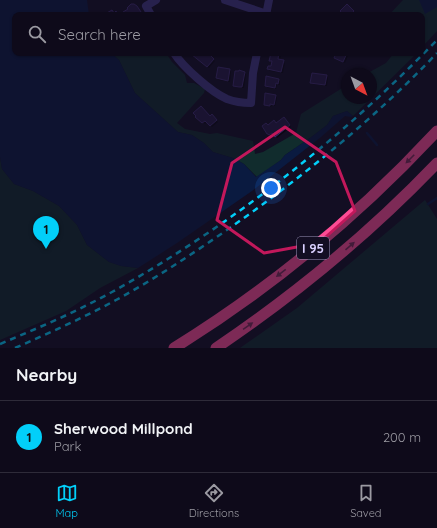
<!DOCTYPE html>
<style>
:root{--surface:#0e0a1a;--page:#171323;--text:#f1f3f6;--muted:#9b9aa2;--line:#2e2b39;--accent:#02cff9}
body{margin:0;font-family:Quicksand,sans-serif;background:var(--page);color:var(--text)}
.compass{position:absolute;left:341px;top:68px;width:36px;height:36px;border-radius:50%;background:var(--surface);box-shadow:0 1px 3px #0004;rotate:139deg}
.you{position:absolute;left:271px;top:188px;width:14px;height:14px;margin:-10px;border:3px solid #fff;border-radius:50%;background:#1a73e8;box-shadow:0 0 0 6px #1a73e833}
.badge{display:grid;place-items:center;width:26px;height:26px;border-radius:50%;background:var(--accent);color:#111;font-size:13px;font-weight:700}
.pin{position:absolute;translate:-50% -33px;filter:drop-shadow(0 1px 2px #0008)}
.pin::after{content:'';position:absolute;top:21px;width:14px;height:12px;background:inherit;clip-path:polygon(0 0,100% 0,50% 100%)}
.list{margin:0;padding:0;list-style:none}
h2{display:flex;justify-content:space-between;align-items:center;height:52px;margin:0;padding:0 16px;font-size:17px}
h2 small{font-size:13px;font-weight:400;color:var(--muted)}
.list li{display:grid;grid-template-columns:26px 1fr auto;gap:12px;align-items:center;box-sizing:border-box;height:72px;padding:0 16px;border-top:1px solid var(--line)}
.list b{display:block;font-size:15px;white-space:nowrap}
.list p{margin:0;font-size:13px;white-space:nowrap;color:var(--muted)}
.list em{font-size:13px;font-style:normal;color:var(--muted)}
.icon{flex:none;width:22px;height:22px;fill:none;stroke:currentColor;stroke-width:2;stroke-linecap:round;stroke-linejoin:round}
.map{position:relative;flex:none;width:437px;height:348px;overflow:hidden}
.search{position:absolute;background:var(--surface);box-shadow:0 1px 3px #0004;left:12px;right:12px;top:12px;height:44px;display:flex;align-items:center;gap:10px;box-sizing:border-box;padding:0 14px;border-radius:8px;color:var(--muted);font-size:15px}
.sheet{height:124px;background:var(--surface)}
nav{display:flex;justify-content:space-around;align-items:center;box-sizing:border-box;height:56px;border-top:1px solid var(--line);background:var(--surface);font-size:11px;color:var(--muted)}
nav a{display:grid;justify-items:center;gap:2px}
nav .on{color:var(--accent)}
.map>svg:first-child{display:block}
.green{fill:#112c2d}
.water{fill:#0a1a40}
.shadow{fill:#0007}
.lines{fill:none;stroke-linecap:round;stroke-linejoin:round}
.stream{stroke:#0a1a40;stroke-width:2.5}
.building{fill:#251a44;stroke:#3e2c6f}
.minor{stroke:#413981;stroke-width:8}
.highway{stroke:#fe4c95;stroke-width:11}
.rail{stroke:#02cff9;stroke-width:2.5;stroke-dasharray:6 5;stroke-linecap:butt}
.oneway{fill:#7d2a56}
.marked{fill:none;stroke:#c2185b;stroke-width:3;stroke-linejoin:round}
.labels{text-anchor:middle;stroke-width:3;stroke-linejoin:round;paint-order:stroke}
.shield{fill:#130e23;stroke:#9e96bd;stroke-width:1}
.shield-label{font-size:13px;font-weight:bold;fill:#d9d0ff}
</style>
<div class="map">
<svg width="437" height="348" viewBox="0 0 437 348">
<rect width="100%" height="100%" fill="#130e23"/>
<!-- green -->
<g class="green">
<path d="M403,0H437V31L422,47V15H389Z"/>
<path d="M111,53H166L172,62L185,75L187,83H194L205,89L204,93L177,123L185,129L210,134L217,133L253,141L255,154L263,152L296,133L301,114L347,85V98H371V74H366L386,63L394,53H417L353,116L347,111L333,116L327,125L310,138L285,155L281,160L257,177L244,164L233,158L213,152L204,143L192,135L178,132L135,93L119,60Z"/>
<path d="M0,157L2,169L14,184L33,191L59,206L77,225L87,245L109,262L121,266L138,268L100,288L66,311L0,340Z"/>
<path d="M425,200L437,219V348H240L297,308Z"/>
</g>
<!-- water -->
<g class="water">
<path d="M0,0H87L89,15H15V53H111L119,60L135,93L178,132L192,135L204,143L213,152L233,158L244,164L256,177L281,160L285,155L310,138L327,125L333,116L347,111L353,116L351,117L345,116L321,137L252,191L177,243L138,268L121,266L109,262L87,245L77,225L59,206L33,191L14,184L2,169L0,157Z"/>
<path d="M419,0H437V7L425,14Z"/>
</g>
<!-- shadow -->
<g class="shadow">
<path d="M193,53H206L215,61L209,68L192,54Z"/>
<path d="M272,53L281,54L280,60L285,63L283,73L270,71L268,69L271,68L273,62L270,60Z"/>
<path d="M337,53H349L345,63L335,58Z"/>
<path d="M230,70L231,71L230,82L219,80L217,78Z"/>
<path d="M244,72L246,74L244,88L236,87L234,85Z"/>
<path d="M326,76L328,78L327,86L313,84L311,83Z"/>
<path d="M267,78L279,80L280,82V85L277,84L276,89L268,88L266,86Z"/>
<path d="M276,96L277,98L275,106L272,105L271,107L265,104Z"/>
<path d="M212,116L218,122L212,127L207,122L205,124L200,119Z"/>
<path d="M286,120L291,127L277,138L275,135L272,137L268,134V126Z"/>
</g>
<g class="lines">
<!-- stream -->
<g class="stream">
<path d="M367,133L377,145"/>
<path d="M428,204L437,198"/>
</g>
</g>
<!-- building -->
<g class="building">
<path d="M131,4H134L137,6L143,15H125L123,12L128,9L127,8Z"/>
<path d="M347,4L354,11L353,12L355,15H344L340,11Z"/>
<path d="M112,10L114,13L116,11L118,14L106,15L105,14Z"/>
<path d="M202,13L212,15V13L218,15H201Z"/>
<path d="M192,53H208L214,59L207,67L191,54Z"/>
<path d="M271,53H279L278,59L284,60L281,72L267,69L268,66H271L272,61H269Z"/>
<path d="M336,53H347L343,62L334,58Z"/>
<path d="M218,67L230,69L228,81L216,78Z"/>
<path d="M239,70L245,72L242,87H239L233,86L235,71H239Z"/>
<path d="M312,73L327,75L325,85L310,83Z"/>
<path d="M266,76L279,79L278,84L276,83L275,88L265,86Z"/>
<path d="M265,93L276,95L274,105L270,104V106L264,105Z"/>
<path d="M201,106L210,116L212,114L217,120L210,126L205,121L202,123L195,117L196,116L193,113Z"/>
<path d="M284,117L290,125L275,137L272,133L269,135L268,134H267L262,126L266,123L268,125L274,120L276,123Z"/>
</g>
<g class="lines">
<!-- minor -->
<g class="minor">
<path d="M225,0L267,14"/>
<path d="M151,15L146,6L156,0"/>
<path d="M266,15L269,0"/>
<path d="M174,53C183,67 211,92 227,99C235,102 243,103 251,103L253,73L257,53"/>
</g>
<!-- highway -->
<g class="highway">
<path d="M174,348C271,288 360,214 437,131"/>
<path d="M216,348C296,294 370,233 437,163"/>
</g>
<!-- rail -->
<g class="rail">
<path d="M0,344C38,328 76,312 112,292C232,225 342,138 437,40"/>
<path d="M15,348C49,333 83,318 116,300C153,280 189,256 224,232C300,179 373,120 437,53"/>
</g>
</g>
<!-- one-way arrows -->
<defs><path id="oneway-solid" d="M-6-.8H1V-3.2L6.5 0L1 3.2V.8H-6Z"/></defs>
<g class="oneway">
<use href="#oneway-solid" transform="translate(410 159) rotate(135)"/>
<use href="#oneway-solid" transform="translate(350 246) rotate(-41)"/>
<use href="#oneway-solid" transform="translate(281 273) rotate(142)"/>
<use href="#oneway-solid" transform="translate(248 326) rotate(-35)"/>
</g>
<!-- marked area -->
<path d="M0 0H437V348H0ZM285,127L336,162L355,211L319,243L264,253L217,220L232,163Z" fill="#130e23" fill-opacity=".55" fill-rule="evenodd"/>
<path class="marked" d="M285,127L336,162L355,211L319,243L264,253L217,220L232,163Z"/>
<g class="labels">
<!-- shield labels -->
<rect class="shield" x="297" y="237" width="32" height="22" rx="3"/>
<g class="shield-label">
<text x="313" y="253">I 95</text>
</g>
</g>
</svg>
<svg class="compass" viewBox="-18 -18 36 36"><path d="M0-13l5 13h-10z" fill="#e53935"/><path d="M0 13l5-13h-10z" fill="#9b9aa2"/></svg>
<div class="you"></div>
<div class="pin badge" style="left:46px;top:249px">1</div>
<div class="search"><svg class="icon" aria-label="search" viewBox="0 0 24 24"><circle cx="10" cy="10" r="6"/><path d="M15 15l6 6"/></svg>Search here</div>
</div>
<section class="sheet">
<h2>Nearby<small></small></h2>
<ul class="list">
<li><span class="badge">1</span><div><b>Sherwood Millpond</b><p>Park</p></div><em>200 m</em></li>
</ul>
</section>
<nav>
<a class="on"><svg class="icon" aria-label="map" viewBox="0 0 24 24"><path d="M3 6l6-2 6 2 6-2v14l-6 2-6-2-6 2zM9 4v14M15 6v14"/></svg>Map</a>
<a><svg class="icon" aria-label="directions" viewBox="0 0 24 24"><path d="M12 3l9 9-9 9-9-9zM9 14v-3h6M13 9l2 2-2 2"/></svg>Directions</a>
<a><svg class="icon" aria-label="saved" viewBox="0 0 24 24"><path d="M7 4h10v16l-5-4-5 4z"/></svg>Saved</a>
</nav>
